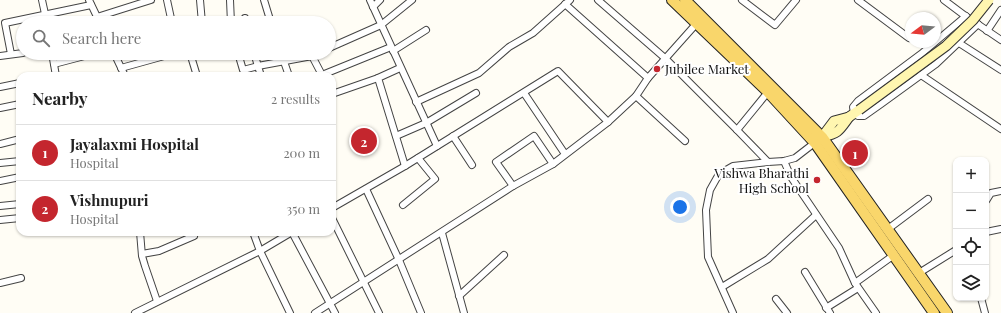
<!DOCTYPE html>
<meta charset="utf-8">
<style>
:root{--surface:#fff;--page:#f2f2f2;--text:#222;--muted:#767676;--line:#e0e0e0;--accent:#c4262e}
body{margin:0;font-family:"Playfair Display",serif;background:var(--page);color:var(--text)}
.controls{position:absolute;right:12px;bottom:12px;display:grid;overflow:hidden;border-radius:8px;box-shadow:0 1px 3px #0004}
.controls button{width:36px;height:36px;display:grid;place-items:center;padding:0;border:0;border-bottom:1px solid var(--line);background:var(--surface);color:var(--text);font:20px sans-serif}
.compass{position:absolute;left:905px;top:12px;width:36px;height:36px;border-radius:50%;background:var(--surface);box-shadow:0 1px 3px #0004;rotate:254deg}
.you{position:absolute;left:680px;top:207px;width:14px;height:14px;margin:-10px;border:3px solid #fff;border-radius:50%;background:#1a73e8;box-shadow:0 0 0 6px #1a73e833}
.badge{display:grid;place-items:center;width:26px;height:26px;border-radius:50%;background:var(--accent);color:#fff;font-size:13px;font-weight:700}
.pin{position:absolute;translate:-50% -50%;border:2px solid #fff;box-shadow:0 1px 4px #0006}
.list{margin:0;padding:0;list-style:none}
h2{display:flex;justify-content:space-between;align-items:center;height:52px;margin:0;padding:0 16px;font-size:17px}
h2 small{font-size:13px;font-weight:400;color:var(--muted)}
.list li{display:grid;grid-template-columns:26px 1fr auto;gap:12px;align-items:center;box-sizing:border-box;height:56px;padding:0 16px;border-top:1px solid var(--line)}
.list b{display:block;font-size:15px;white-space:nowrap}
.list p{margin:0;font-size:13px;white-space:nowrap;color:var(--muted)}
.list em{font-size:13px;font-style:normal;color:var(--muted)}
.icon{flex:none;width:22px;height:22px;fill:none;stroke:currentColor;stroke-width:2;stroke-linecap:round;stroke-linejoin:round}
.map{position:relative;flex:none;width:1001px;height:313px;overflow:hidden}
.search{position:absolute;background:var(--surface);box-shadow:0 1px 3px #0004;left:16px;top:16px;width:320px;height:44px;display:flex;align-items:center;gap:10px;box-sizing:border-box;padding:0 14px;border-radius:22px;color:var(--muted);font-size:15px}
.panel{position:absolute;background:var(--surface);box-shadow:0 1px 3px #0004;left:16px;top:72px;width:320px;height:164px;border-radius:12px}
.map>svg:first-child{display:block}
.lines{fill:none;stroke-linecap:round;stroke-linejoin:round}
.street-casing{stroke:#444;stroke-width:8}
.secondary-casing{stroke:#333;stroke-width:11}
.primary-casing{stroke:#222;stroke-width:12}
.street{stroke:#fff;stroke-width:6}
.secondary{stroke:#fff6b0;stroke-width:9}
.primary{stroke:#f9d66b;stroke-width:10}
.secondary-bridge-casing{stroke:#333;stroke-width:11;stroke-linecap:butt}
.secondary-bridge{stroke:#fff6b0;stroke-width:9}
.poi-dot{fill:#c4262e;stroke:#fff;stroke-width:1.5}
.labels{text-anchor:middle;stroke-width:4;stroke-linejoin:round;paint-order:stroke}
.poi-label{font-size:13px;fill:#111;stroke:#fff;text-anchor:start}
</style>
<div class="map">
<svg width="1001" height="313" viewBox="0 0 1001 313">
<rect width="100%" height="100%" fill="#fffdf5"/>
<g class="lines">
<defs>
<g id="street">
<path d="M42,0L47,23"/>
<path d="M89,0L100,23"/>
<path d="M167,0L172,23"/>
<path d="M200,0L202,23"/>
<path d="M230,0L231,23"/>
<path d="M264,0L271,23"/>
<path d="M370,0L437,146"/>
<path d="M598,0L666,59L737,130L768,162"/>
<path d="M742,0L775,25L796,0"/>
<path d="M858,0L909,38"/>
<path d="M944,0L968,18"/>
<path d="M565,4L648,78"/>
<path d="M373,7L380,0"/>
<path d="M966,16L921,54L858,101L853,107L854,113L858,116H864L881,104L936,64L978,24"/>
<path d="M97,17L151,0"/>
<path d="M245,18L246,23"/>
<path d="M976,23L1001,40"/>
<path d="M987,31L1001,10"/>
<path d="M959,43L1001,70"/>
<path d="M329,48L381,25L412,0"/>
<path d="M393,51L426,30"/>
<path d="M52,53L56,76"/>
<path d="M114,53L125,76"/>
<path d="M190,53L197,76"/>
<path d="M238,53L243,70L258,66L312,56L318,53"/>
<path d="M254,53L261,76"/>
<path d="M281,53L289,76"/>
<path d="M11,54L5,23L91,5"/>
<path d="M0,56L23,53"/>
<path d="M312,56L322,75L391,47"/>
<path d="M54,64L96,53"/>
<path d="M121,68L175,53"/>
<path d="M400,68L378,78L405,166"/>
<path d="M921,75L1001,129"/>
<path d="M0,87L20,83"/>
<path d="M524,93L565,154"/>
<path d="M332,94L378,78"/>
<path d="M636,96L685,141"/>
<path d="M416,102L479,73L509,47L533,33L570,0"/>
<path d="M0,108L20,104"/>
<path d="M737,130L768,92"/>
<path d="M396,136L426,123L476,93"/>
<path d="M453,136L472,165"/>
<path d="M0,144L20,139"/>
<path d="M784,161L791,177L839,248L855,283L876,313"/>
<path d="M0,163L20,161"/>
<path d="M0,181L20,177"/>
<path d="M513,186L496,162L534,136L553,164"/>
<path d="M366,189L399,260L421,313"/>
<path d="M986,201L991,193L1001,191"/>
<path d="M403,205L435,179L418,158"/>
<path d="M0,206L20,204"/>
<path d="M332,208L405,166L558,71L608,122L636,96L648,78L697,23"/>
<path d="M332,218L379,313"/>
<path d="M0,220L20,218"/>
<path d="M888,229L928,199"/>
<path d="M140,232L142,256L145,266L157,301"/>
<path d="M253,232L260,251L290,313"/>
<path d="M292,232L335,313"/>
<path d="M986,232L1001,229"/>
<path d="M442,233L464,313"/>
<path d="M142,254L159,251L194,236"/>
<path d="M805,272L830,313"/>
<path d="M919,273L956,250"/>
<path d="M0,283L21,278"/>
<path d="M855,283L894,255"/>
<path d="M722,287L768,259L816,215"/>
<path d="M459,296L504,255"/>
<path d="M981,298L985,313"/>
<path d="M776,299L787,313"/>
<path d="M826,308L858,288"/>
<path d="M135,313L260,251L292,232"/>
<path d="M315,313L513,186L553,164L608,122"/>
<path d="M733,313L708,257L706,210L710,190L719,174L733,166L768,162L784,161L795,158L817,141"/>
</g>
<g id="secondary">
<path d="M822,137L834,121L849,117L859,110"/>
<path d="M822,137C839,133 839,131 849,117"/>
</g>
<g id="primary">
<path d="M672,0L768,92L815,143L934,313"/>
<path d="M685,0L822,137L947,313"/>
</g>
</defs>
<!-- street casing -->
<use href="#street" class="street-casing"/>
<!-- secondary casing -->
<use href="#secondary" class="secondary-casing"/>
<!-- primary casing -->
<use href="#primary" class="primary-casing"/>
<!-- street -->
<use href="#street" class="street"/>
<!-- secondary -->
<use href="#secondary" class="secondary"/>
<!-- primary -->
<use href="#primary" class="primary"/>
<defs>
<path id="secondary-bridge" d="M859,110L946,46L973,20L989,0"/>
</defs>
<!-- secondary-bridge casing -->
<use href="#secondary-bridge" class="secondary-bridge-casing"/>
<!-- secondary-bridge -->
<use href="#secondary-bridge" class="secondary-bridge"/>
</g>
<!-- markers -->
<g class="poi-dot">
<circle cx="657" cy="69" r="4"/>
<circle cx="817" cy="180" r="4"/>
</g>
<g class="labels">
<!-- poi labels -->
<g class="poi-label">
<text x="665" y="74">Jubilee Market</text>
<text x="809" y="178" text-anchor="end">Vishwa Bharathi<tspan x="809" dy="15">High School</tspan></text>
</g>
</g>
</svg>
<div class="controls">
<button>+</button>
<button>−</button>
<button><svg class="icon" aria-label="locate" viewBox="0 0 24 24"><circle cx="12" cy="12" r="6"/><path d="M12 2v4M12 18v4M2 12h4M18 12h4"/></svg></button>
<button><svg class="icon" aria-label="layers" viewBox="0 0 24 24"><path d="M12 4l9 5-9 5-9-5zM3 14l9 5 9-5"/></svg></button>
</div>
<svg class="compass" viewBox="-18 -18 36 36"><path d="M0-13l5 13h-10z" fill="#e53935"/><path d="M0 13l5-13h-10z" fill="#767676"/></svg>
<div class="you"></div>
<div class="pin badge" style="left:855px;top:153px">1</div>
<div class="pin badge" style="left:364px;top:141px">2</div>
<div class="search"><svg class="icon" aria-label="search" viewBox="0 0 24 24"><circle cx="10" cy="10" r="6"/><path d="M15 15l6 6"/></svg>Search here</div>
<section class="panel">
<h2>Nearby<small>2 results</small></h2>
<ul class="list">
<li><span class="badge">1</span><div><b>Jayalaxmi Hospital</b><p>Hospital</p></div><em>200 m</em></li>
<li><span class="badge">2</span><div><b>Vishnupuri</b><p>Hospital</p></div><em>350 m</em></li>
</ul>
</section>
</div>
